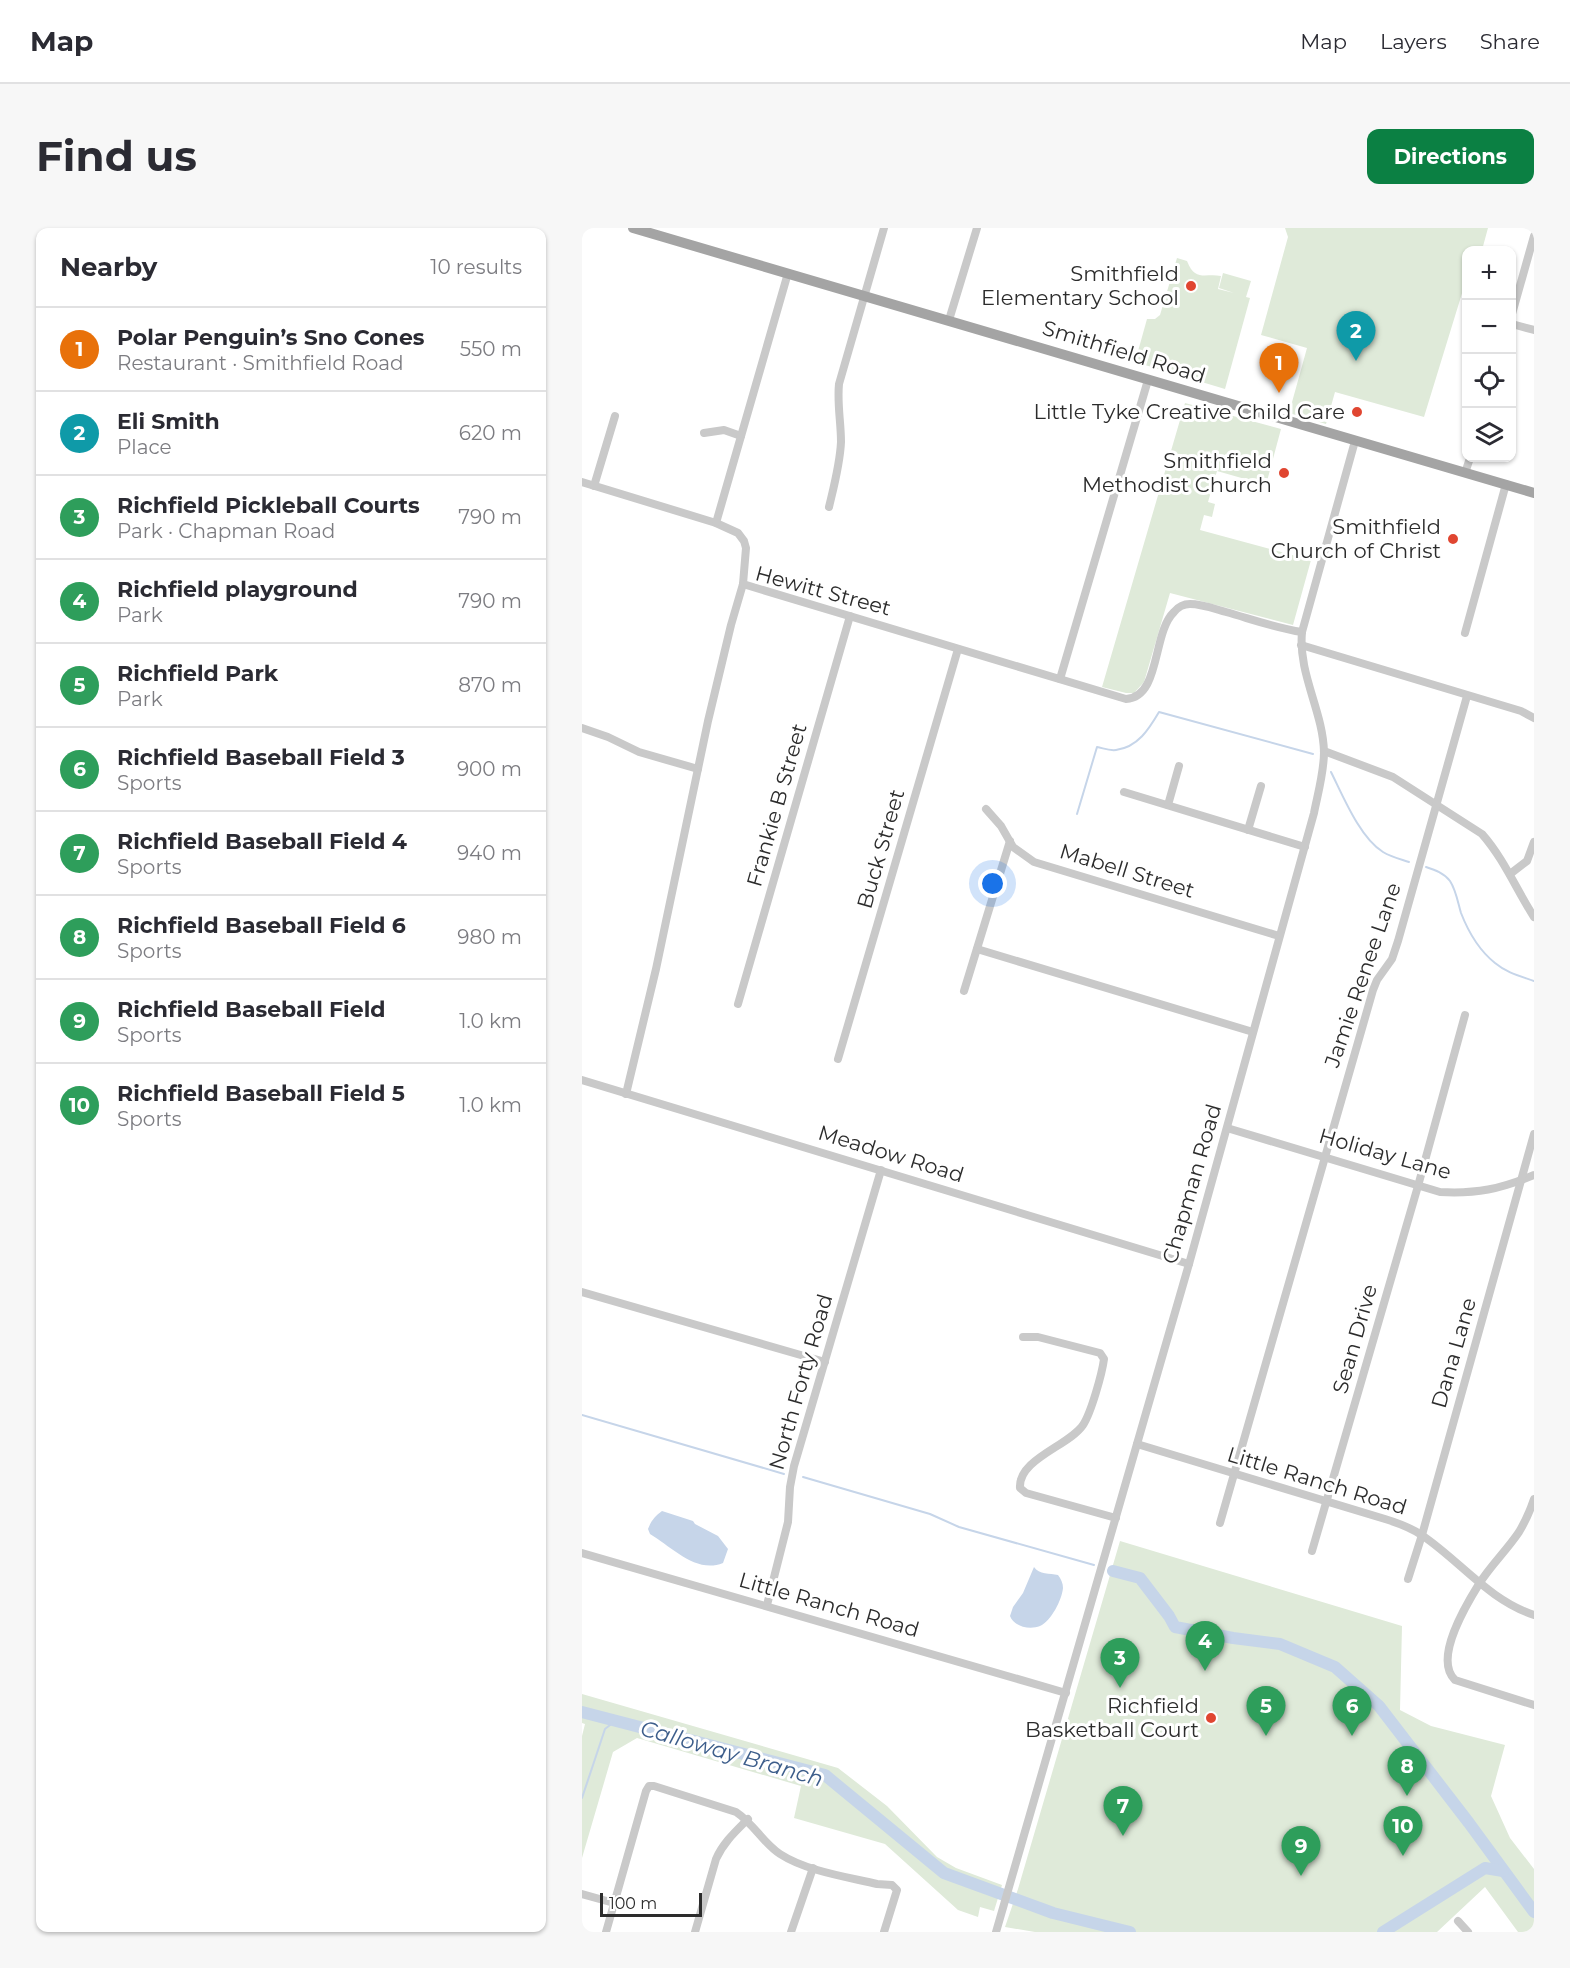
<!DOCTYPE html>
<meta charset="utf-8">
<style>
:root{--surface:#fff;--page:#f7f7f7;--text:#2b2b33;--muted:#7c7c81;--line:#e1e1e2;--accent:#0b8043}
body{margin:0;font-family:Montserrat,sans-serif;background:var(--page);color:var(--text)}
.controls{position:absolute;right:18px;top:18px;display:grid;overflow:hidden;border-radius:12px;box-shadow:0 2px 4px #0004}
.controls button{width:54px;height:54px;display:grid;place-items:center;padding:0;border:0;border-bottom:2px solid var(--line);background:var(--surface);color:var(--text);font:30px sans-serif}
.scale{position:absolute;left:18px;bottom:15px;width:102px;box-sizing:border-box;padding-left:6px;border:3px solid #2c2c2c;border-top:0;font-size:16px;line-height:21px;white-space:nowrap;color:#2c2c2c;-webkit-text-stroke:4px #fff;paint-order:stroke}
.you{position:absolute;left:411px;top:656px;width:21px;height:21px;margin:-15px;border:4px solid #fff;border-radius:50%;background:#1a73e8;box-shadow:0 0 0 9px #1a73e833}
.badge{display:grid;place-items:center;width:39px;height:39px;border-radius:50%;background:var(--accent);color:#fff;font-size:20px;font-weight:700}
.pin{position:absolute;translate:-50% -50px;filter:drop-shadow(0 2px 3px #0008)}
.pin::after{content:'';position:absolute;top:32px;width:21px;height:18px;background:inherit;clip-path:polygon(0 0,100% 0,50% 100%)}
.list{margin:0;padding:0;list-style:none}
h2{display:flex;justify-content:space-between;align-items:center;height:78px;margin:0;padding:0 24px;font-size:26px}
h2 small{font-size:20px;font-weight:400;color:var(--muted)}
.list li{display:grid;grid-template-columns:39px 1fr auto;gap:18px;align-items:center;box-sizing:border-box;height:84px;padding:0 24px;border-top:2px solid var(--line)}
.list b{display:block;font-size:22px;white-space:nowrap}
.list p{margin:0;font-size:20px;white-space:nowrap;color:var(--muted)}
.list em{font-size:20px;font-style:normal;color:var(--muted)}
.icon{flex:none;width:33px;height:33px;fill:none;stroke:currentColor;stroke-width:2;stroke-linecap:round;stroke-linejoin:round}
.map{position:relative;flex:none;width:952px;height:1704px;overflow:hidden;border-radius:12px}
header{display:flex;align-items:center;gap:36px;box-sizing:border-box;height:84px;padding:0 30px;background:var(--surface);border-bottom:2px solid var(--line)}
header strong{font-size:28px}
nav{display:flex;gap:33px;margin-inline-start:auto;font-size:21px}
.intro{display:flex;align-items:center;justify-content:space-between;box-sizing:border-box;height:144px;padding:0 36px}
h1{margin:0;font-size:42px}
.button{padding:15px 27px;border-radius:12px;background:var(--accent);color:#fff;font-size:21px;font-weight:700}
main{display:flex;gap:36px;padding:0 36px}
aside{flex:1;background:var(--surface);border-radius:12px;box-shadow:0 2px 4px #0004}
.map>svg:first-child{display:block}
.green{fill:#dfead9}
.water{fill:#c6d5e9}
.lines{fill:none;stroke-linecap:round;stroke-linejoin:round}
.stream{stroke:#c6d5e9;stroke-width:2}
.river{stroke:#c6d5e9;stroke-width:12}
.minor{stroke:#c9c9c9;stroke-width:8}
.major{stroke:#a4a4a4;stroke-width:10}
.poi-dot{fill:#e04631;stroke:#fff;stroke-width:2}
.labels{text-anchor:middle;stroke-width:6;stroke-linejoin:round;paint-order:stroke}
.poi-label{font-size:21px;fill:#2c2c2c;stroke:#fff;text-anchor:end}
.street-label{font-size:21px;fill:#2c2c2c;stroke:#fff}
.water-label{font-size:22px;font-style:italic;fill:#3d5e8b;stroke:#fff}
</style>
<header>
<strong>Map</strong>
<nav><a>Map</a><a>Layers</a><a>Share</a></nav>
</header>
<div class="intro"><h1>Find us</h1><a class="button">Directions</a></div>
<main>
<aside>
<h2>Nearby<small>10 results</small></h2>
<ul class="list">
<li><span class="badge" style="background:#e8710a">1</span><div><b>Polar Penguin’s Sno Cones</b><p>Restaurant · Smithfield Road</p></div><em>550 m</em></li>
<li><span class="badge" style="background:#0f9aa8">2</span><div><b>Eli Smith</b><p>Place</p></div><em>620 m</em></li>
<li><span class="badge" style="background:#2e9e5b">3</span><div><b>Richfield Pickleball Courts</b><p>Park · Chapman Road</p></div><em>790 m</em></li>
<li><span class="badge" style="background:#2e9e5b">4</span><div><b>Richfield playground</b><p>Park</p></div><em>790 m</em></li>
<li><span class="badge" style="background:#2e9e5b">5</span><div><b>Richfield Park</b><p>Park</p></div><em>870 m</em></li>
<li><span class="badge" style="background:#2e9e5b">6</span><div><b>Richfield Baseball Field 3</b><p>Sports</p></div><em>900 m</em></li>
<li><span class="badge" style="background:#2e9e5b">7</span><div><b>Richfield Baseball Field 4</b><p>Sports</p></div><em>940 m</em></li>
<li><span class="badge" style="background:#2e9e5b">8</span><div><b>Richfield Baseball Field 6</b><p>Sports</p></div><em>980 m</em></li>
<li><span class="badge" style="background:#2e9e5b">9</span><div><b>Richfield Baseball Field</b><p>Sports</p></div><em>1.0 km</em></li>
<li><span class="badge" style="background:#2e9e5b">10</span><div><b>Richfield Baseball Field 5</b><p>Sports</p></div><em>1.0 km</em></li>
</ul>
</aside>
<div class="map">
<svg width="952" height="1704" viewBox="0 0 952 1704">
<rect width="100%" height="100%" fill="#fff"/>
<!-- green -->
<g class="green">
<path d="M703,0H906L900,22H885L884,62H881L842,189L753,164L744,196L707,185L725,120L679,107L706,9Z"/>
<path d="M595,30L605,33C613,54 623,45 639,48L636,61L652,65L637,60L641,45L669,53L664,69L668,70L643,161L553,134L565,91H573L578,87Z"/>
<path d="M603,175L699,201L684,257L635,243L626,274L633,276L630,289L622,287L618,302L729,332L711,397L588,365L562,454L552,465H544L520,459Z"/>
<path d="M538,1313L820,1398L818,1482L849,1498L923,1517L909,1568L928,1610L952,1641V1704H936L903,1659L855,1704H453L423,1699L436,1661Z"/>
<path d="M0,1466L256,1540L305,1578L355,1629L374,1640L420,1657L412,1683L398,1679L396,1689L376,1682L303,1616L212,1590L219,1558L55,1510L31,1524L0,1630V1508L3,1496L0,1495Z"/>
</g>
<!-- water -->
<g class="water">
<path d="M80,1283L111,1293L113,1296L136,1308L146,1321L141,1335C114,1346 90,1319 68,1306L66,1301C69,1293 73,1288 80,1283Z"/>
<path d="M452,1339C457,1347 468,1345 476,1347C479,1351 481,1355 481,1360C480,1372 469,1393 458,1398C448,1402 432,1399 428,1388L431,1379L441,1365Z"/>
</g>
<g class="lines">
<!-- stream -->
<g class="stream">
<path d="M749,544C761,568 778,610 801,624C809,629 818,631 827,634"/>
<path d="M495,586L515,519C521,520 527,523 534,522C556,519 567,501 577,484L731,526"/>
<path d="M844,639C853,642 862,645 868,653C874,662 876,675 879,685C886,703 898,723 913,735C925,745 938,748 952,753"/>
<path d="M0,1187L202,1246"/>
<path d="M221,1249L348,1286L377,1299L512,1337"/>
<path d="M0,1570L23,1501L33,1493"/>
</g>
<!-- river -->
<g class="river">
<path d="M531,1343L558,1350L587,1388L593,1399L651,1410L698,1416L753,1439L797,1478L887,1595L952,1684"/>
<path d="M0,1484L243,1547L362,1645L471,1685L548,1704"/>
<path d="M801,1704L903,1640L921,1643"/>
</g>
<!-- minor -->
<g class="minor">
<path d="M930,86L952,8"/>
<path d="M367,92L395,0"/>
<path d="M930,96L952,102"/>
<path d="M122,205L142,202L159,208"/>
<path d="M883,245L888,230"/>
<path d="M0,254L134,295L156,305L162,313L164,320L161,356L149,397L126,493L74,741L44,866"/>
<path d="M12,258L33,188"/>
<path d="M247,279C252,258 258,236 259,214C259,194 255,176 257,156L302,0"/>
<path d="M134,295L206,45"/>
<path d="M161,356L544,471C579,469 570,405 592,384C596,379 601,376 608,376C620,376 633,381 644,384C669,391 694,400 720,404"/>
<path d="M883,405L924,256"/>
<path d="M719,417L939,483L952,490"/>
<path d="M478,451L566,152"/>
<path d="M0,500L26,509L57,524L116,541"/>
<path d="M742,523L811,549L900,606C922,631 934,661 952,689"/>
<path d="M542,564L723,619"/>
<path d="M586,577L597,538"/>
<path d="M404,581L419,598L431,619L452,634L697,708"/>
<path d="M666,602L679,558"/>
<path d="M928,646L945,633L952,614"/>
<path d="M395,721L671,804"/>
<path d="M382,763L428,613"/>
<path d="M156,776L268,388"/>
<path d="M256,831L376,421"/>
<path d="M0,852L607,1036"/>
<path d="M645,900L858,964C895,966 918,961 952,947"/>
<path d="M0,1064L243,1134"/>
<path d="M441,1109H456L518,1125L522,1131C520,1146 509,1185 501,1197C487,1218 436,1231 438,1260L444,1265L534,1290"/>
<path d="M555,1216L803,1291C816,1295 830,1300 841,1308C879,1334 907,1372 952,1387"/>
<path d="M952,1271C948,1283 943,1294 937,1304C925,1322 909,1337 897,1356C884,1377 851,1431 873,1452L952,1477"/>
<path d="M638,1295L791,762L795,752L810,731L816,713L885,468"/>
<path d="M730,1323L836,958L883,787"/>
<path d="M0,1325L484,1465"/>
<path d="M826,1351L840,1307L952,906"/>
<path d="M185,1377L206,1294L208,1259L212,1238L299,942"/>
<path d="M0,1666L32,1675"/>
<path d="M876,1693L886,1704"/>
<path d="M24,1704L64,1563L67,1558H72L154,1584C172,1596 181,1615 198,1626C224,1643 265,1649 295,1656L310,1657L315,1662L302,1704"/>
<path d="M113,1704L134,1631C141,1615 153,1604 166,1591"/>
<path d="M209,1704L231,1640"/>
<path d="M414,1704L607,1036L732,585C736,565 742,544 742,524C741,483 716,446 720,404L773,213"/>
</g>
<!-- major -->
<path class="major" d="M51,0L952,265"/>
</g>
<!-- markers -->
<g class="poi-dot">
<circle cx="609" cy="58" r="6"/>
<circle cx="775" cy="184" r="6"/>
<circle cx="702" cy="245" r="6"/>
<circle cx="871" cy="311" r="6"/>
<circle cx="629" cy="1490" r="6"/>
</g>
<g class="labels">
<!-- poi labels -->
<g class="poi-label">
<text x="597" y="53">Smithfield<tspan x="597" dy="24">Elementary School</tspan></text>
<text x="763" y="191">Little Tyke Creative Child Care</text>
<text x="690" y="240">Smithfield<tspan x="690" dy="24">Methodist Church</tspan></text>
<text x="859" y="306">Smithfield<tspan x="859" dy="24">Church of Christ</tspan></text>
<text x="617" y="1485">Richfield<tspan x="617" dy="24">Basketball Court</tspan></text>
</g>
<!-- street labels -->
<g class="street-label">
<text transform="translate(542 124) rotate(17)" y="7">Smithfield Road</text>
<text transform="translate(241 363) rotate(15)" y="7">Hewitt Street</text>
<text transform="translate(195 577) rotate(-74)" y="7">Frankie B Street</text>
<text transform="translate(299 621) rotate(-74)" y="7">Buck Street</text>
<text transform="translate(545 643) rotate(17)" y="7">Mabell Street</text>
<text transform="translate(781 747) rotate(-71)" y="7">Jamie Renee Lane</text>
<text transform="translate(309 926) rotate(17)" y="7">Meadow Road</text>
<text transform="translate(803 926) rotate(16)" y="7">Holiday Lane</text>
<text transform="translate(610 956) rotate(-74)" y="7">Chapman Road</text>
<text transform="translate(773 1111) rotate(-74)" y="7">Sean Drive</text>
<text transform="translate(872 1125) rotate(-74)" y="7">Dana Lane</text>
<text transform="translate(219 1154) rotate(-74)" y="7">North Forty Road</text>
<text transform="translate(735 1253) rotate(17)" y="7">Little Ranch Road</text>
<text transform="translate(247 1377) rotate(16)" y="7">Little Ranch Road</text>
</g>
<!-- water labels -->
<g class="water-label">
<text transform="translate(150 1525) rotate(16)" y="8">Calloway Branch</text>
</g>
</g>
</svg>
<div class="controls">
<button>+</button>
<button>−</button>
<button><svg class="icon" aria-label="locate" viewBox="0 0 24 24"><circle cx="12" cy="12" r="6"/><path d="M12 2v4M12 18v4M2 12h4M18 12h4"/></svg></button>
<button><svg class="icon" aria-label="layers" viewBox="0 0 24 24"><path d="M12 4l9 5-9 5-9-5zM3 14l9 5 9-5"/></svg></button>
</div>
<div class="scale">100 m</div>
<div class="you"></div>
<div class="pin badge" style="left:697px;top:165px;background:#e8710a">1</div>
<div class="pin badge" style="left:774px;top:133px;background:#0f9aa8">2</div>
<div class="pin badge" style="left:538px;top:1460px;background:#2e9e5b">3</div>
<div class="pin badge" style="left:623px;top:1443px;background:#2e9e5b">4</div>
<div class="pin badge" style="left:684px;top:1508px;background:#2e9e5b">5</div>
<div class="pin badge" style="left:770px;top:1508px;background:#2e9e5b">6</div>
<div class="pin badge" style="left:541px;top:1608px;background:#2e9e5b">7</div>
<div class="pin badge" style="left:825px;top:1568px;background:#2e9e5b">8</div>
<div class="pin badge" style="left:719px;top:1648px;background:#2e9e5b">9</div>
<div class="pin badge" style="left:821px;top:1628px;background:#2e9e5b">10</div>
</div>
</main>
